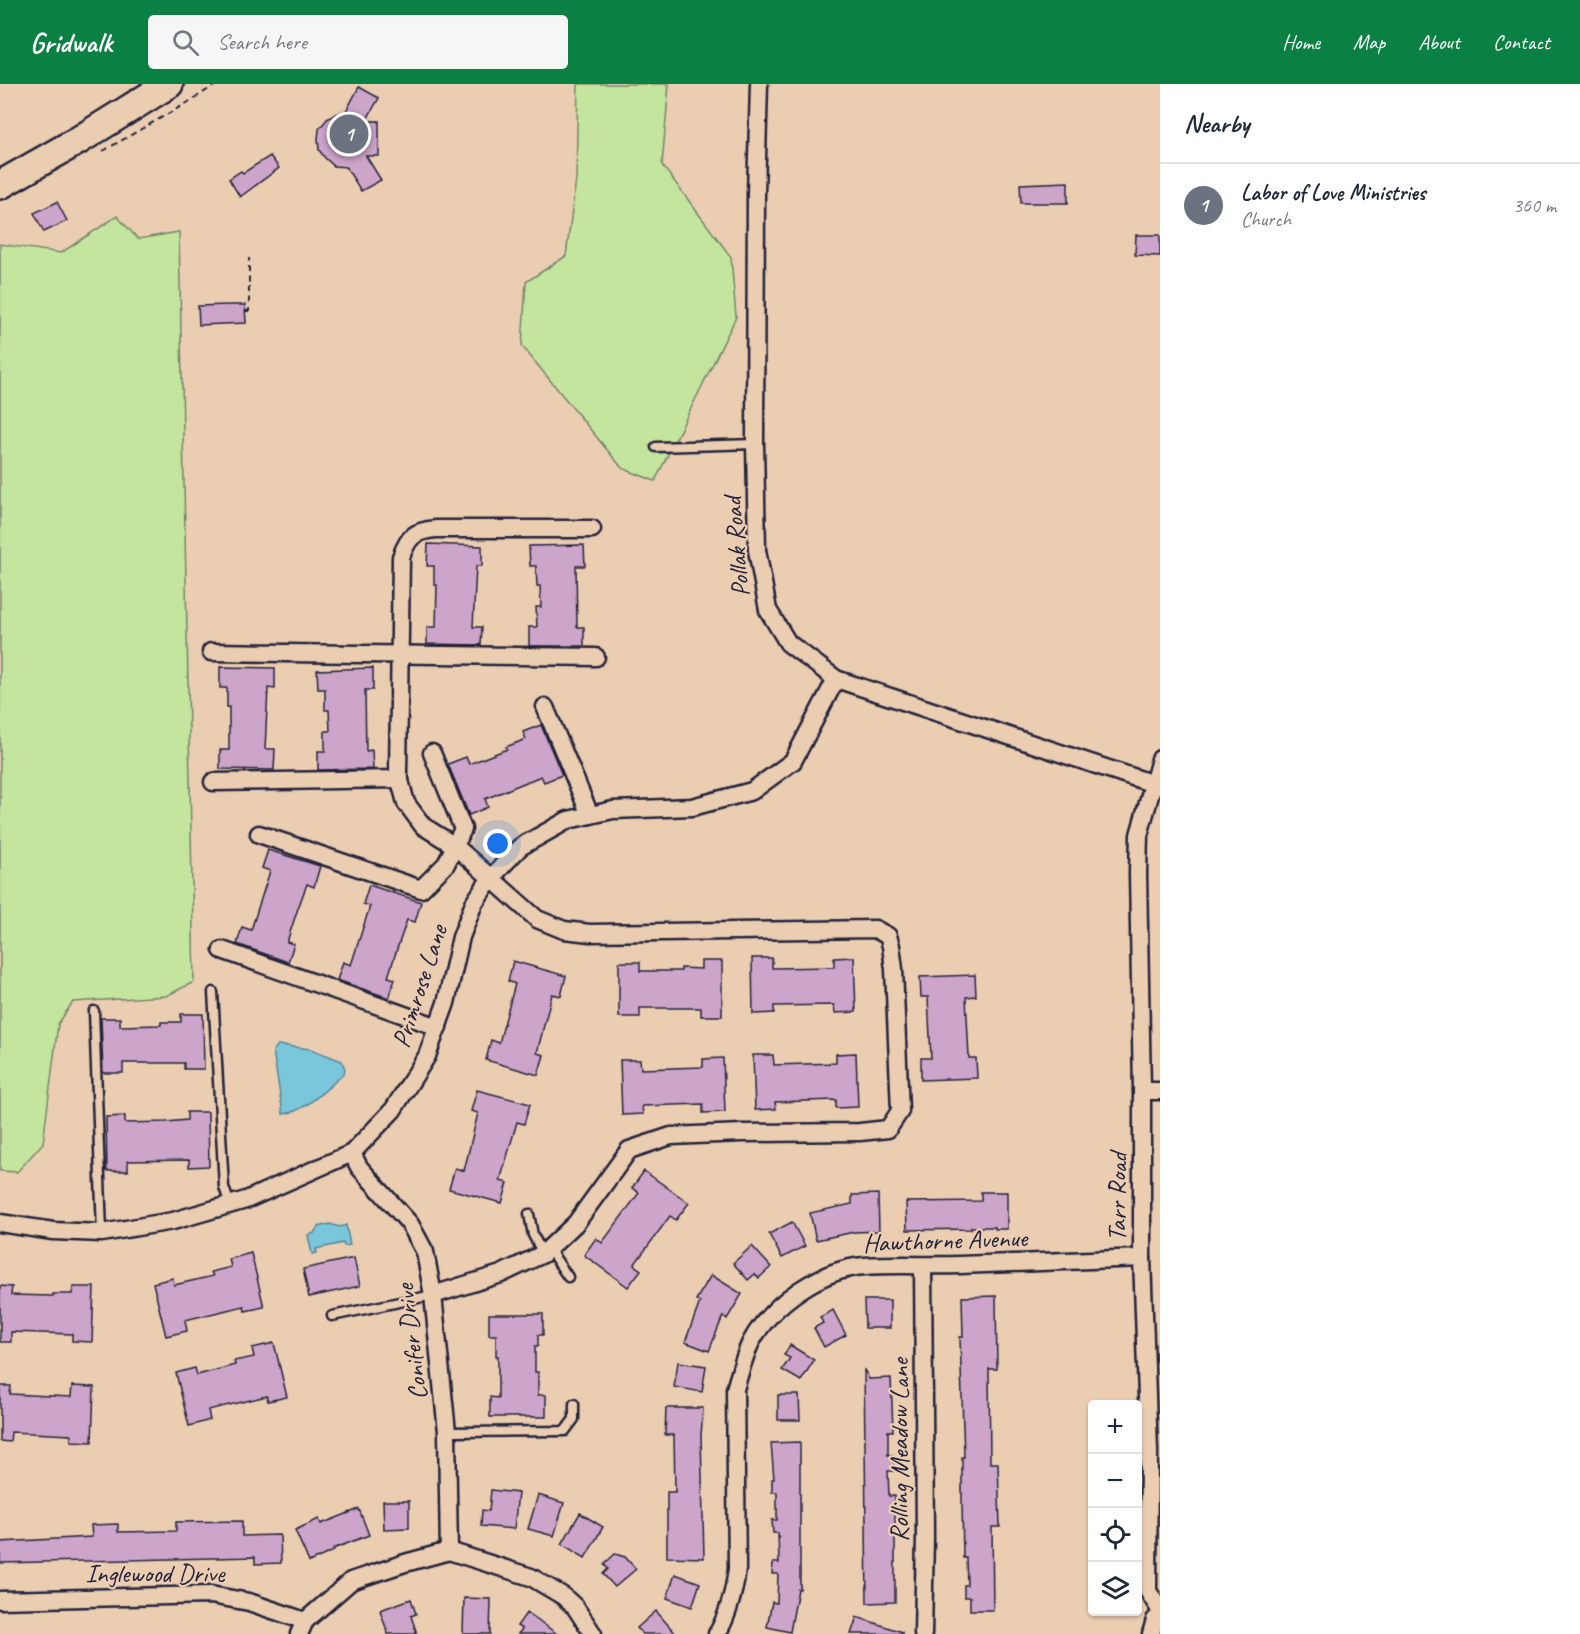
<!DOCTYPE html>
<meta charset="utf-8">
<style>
:root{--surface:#fff;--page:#f6f6f7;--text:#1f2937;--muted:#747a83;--line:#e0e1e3;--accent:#0b8043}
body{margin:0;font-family:Caveat,sans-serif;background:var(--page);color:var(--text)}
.controls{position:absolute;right:18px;bottom:18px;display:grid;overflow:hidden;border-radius:6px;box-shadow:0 2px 4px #0004}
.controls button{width:54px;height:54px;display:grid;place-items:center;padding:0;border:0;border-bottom:2px solid var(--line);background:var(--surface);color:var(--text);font:30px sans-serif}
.you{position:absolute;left:498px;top:760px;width:21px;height:21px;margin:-15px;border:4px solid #fff;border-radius:50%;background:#1a73e8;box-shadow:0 0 0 9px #1a73e833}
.badge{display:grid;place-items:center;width:39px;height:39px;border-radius:50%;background:var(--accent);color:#fff;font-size:20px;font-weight:700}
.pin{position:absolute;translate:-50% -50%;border:3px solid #fff;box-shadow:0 2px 6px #0006}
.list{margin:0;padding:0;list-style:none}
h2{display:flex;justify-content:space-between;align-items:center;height:78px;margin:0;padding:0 24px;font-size:26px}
h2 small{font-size:20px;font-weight:400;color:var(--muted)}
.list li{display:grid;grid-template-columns:39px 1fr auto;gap:18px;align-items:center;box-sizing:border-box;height:84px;padding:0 24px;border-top:2px solid var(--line)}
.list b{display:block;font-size:22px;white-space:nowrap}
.list p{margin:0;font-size:20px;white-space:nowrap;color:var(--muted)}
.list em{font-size:20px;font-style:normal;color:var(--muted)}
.icon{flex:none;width:33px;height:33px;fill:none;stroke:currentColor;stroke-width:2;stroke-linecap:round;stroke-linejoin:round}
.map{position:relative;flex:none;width:1160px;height:1550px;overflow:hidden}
header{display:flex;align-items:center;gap:36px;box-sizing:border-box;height:84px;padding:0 30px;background:var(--accent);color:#fff}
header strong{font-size:28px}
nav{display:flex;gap:33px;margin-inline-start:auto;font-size:21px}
.search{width:420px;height:54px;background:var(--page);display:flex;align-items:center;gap:15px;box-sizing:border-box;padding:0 21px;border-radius:6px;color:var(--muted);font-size:22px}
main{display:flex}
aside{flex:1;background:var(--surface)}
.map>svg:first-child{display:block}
.green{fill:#c4e59d;stroke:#73846c;stroke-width:1.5}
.water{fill:#7ac6da;stroke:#57849a;stroke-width:1.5}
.building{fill:#cda4ca;stroke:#22223b;stroke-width:1.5}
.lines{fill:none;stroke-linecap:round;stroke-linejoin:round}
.service-casing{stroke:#22223b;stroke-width:13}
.minor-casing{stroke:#22223b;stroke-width:21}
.trunk-casing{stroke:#22223b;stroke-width:32}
.path{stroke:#22223b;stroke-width:2;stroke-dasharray:6 4.5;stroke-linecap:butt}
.service{stroke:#ebceb2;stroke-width:8}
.minor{stroke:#ebceb2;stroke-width:16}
.trunk{stroke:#ebceb2;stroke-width:27}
.labels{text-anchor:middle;stroke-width:4.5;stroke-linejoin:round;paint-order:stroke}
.street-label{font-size:26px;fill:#22223b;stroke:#ebceb2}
</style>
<header>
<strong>Gridwalk</strong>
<div class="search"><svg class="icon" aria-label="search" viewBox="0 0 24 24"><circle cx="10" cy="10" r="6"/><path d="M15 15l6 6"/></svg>Search here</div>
<nav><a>Home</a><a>Map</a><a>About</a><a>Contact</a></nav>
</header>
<main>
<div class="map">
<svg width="1160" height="1550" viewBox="0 0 1160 1550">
<rect width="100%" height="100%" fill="#ebceb2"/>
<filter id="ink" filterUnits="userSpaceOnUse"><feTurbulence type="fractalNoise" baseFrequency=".0167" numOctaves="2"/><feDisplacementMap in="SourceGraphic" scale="12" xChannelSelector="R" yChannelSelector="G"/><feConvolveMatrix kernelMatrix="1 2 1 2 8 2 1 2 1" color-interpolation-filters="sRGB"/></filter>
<g filter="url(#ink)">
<!-- green -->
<g class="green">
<path d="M578,0H669L662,81L731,173L736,233L655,397L622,384L522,262L526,198L566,172L576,95Z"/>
<path d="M117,132L138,155L179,148L194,898L166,912L73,918L58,940L43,1059L17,1088L0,1087V160L61,169Z"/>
</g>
<!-- water -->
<g class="water">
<path d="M278,961L311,965L342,977L345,985L344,990C326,1004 306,1028 283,1030L273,967Z"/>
<path d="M330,1140L340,1143L346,1141L350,1161L344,1162L343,1159L316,1165L317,1169L312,1170L308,1151L314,1149L318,1143Z"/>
</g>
<!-- building -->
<g class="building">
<path d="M359,3L379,14L366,37H379V72H366L381,96L361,107L346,83L334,82L325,74L319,66L318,55L319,45L327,35L336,30L345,29Z"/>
<path d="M270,72L279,84L240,113L229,95L241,87L243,89Z"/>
<path d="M1068,98V119H1021L1020,100Z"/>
<path d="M57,118L67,137L44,148L34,129Z"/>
<path d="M1136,151H1160V172L1135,171Z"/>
<path d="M229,221H245L246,239L199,241L198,222Z"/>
<path d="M428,460L482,462V482H476L473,543H482L481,561L427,560V543H436L437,501H434V482H427Z"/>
<path d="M584,461L585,482H576L577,543H584V562H529V543H537L536,523H541L540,502H537L536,482H530L529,462Z"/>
<path d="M220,583L275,584V605L268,604L265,665H275L274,686L220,685V666H229V623H227V604H220Z"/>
<path d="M373,584V606H365L366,667L372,666L373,685L318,686V667H325V647H330L329,626H325V605H318L317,586Z"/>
<path d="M541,641L562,691L544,698L541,692L485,715L488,723L469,731L448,680L466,673L469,680L507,665L506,663L526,655L523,648Z"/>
<path d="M268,766L320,782L314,803L307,800L297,827L287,858L294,860L288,878L237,860L242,843L251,846L270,787L262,784Z"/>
<path d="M369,801L421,818L415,838L407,836L398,862L388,893L395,895L389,914L337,896L343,878L351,881L370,822L363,820Z"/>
<path d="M854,873L856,928L835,929L834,921L774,922V929L753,930L752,874H772V884L834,883V874Z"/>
<path d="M513,877L566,892L561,912L552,910L537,969L544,971L538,991L486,976L491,956L499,959L515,900L508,897Z"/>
<path d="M701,877H722V932H701V924H640V933H619V878H640V887H681V884L701,885Z"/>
<path d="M975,891L976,912L966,913L969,974H976L977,994L921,996V974H931L928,913H921L920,893Z"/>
<path d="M181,930H203L204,985H184V979H123V989H103L101,934H120V942L161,941V938H181Z"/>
<path d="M856,969L858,1023L836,1024V1016L775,1018L776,1025L755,1026L753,971H773L774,981L836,979V970Z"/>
<path d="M723,974L725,1028L703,1029V1020L642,1022L643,1030L622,1031L620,976H640L641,985L703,983V975Z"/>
<path d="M477,1006L530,1020L524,1040L517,1038L500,1097L508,1099L502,1119L449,1105L455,1084L464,1087L478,1029L471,1027Z"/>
<path d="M187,1028H208L209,1082L189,1083V1076L128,1077V1087H107L106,1033L125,1032V1039L166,1038L187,1036Z"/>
<path d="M644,1087L689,1119L676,1136L670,1132L634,1181L641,1186L628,1203L584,1171L596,1154L602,1159L639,1109L632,1104Z"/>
<path d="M981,1108H1007V1145H995V1143H971V1145L907,1146L906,1118L981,1117Z"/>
<path d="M878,1110L879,1147L854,1148L816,1156L810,1129L852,1120V1111Z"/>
<path d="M792,1138L805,1162L782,1174L769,1150Z"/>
<path d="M752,1162L771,1183L759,1194L755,1190L748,1196L733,1179Z"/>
<path d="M251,1169L264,1223L245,1227L244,1222L185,1236L187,1247L166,1252L153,1199L173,1194L174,1201L213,1192L211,1188L231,1183L229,1175Z"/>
<path d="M354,1174L360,1202L309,1213L303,1185Z"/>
<path d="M711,1191L742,1210L727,1235L723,1232L709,1267L685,1258L700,1218L696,1216Z"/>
<path d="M0,1202L12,1203L11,1211L53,1212V1210H72L73,1203H94L92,1258L72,1257V1250L11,1248V1258H0Z"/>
<path d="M996,1212L997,1285H989L990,1379H998L1000,1443H992L993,1526H970V1513H964V1501H967L966,1474H963L962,1417V1373H964L960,1253H963L962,1213Z"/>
<path d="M864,1216H890V1244H865Z"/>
<path d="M833,1226L846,1251L824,1263L814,1244L823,1239L820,1233Z"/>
<path d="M489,1230H543V1251H538V1262H535V1288H538V1311H546V1333H490V1313L498,1314V1272H496V1251H489Z"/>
<path d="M274,1259L287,1313L268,1317L267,1312L208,1326L210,1336L189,1342L176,1289L195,1284L197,1291L235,1281L234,1277L254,1273L252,1264Z"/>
<path d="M790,1261L814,1276L801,1297L782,1286L790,1274L784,1271Z"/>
<path d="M678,1278L706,1282L702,1308L674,1303Z"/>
<path d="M864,1285L869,1295L891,1294L893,1347H888V1371H894V1387H888L889,1412H895V1518L867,1519Z"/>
<path d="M0,1302H11L10,1310L71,1313L72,1302L94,1303L92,1358L71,1357V1351L11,1348L10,1358L0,1357Z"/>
<path d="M778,1311H799L800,1336H778Z"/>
<path d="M666,1324H703L701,1352L704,1474L667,1473V1408H675L674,1351H665Z"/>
<path d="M800,1358V1505H798L790,1548L767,1543L772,1518L777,1519L778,1490H772L773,1479H779L778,1449H773L772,1436H777V1408H772V1395H774L771,1359Z"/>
<path d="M491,1406L518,1409L514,1445L481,1442L482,1426L489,1427Z"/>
<path d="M538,1411L564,1419L554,1452L528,1445Z"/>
<path d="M383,1417H409V1444L384,1445Z"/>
<path d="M359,1425L369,1451L333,1465L334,1467L309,1478L295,1446L319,1435L321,1440Z"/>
<path d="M580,1429L603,1443L585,1474L562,1460Z"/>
<path d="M242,1437V1452L280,1451L281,1479L255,1480V1473L0,1479V1458L92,1453L91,1441L118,1440V1448L176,1447V1438Z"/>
<path d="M615,1470L625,1473L636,1485L615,1503L603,1490L608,1485L604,1480Z"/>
<path d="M675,1490L700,1499L692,1523L667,1514Z"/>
<path d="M464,1514L491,1515L490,1550H463Z"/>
<path d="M411,1515L416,1530L411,1532L417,1550H388L380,1526Z"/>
<path d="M656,1527L676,1550H643L637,1544Z"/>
<path d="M527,1528L557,1550H518L522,1545L517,1542Z"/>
<path d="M857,1533L902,1548V1550H851Z"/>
</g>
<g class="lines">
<defs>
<g id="service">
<path d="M656,363L755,360"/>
<path d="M213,908L224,1103L230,1121"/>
<path d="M94,927L102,1149"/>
<path d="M529,1130L533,1151L543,1170"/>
<path d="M549,1165L568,1193"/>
<path d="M332,1232L433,1211"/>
<path d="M447,1348L565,1347L574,1335V1320"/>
</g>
<g id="minor">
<path d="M759,0L756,110L755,360L757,466L768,526L788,559L836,595L1160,702"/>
<path d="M211,568L596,573"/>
<path d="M545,623L590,731"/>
<path d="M1160,675L1139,751L1138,789L1142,1007V1174L1149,1367L1148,1507L1160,1526"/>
<path d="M213,698L400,695"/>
<path d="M259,750L421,805L446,780L463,745L432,669"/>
<path d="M222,866L438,943"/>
<path d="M1142,1007H1160"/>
<path d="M352,1069L359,1083L410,1140L425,1168L433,1211L447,1348L449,1467"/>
<path d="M0,1139L53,1147L102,1149L173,1137L246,1116L352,1069L393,1026L427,972L446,919L461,853L474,819L490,795L520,763L568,736L613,726L692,723L752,707L793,677L836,595"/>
<path d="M923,1182L925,1453L923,1550"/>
<path d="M433,1211L501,1190L543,1170L576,1139L629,1066L671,1052L742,1049L860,1048L888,1045L900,1027L894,885L891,862L888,852L875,845L590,849L564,846L537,835L455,762L423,742L406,719L398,689L401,473C408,453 414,447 436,445H592"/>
<path d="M0,1516L211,1511L249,1518L305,1537"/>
<path d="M299,1550L305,1537L351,1497L405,1479L449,1467L531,1493L563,1512L575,1523L593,1550"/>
<path d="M717,1550C729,1530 734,1508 737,1485L735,1305C740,1289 744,1272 751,1258C772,1219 821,1185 865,1182C896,1180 928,1182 960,1181C1021,1179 1082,1176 1142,1174"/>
<path d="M1151,1550L1155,1536L1160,1531"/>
</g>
<path id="trunk" d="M0,101L79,56L169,0"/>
</defs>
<!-- service casing -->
<use href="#service" class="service-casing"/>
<!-- minor casing -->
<use href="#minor" class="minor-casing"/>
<!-- trunk casing -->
<use href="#trunk" class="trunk-casing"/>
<!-- path -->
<g class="path">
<path d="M103,67L187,19L217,0"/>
<path d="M246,227H249V174"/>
</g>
<!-- service -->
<use href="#service" class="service"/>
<!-- minor -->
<use href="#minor" class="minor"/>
<!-- trunk -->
<use href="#trunk" class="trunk"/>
</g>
</g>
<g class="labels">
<!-- street labels -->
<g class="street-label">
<text transform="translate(736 463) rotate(-95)" y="9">Pollak Road</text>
<text transform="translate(419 902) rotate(-72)" y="9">Primrose Lane</text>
<text transform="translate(1117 1113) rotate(-90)" y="9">Tarr Road</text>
<text transform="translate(945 1156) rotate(-2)" y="9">Hawthorne Avenue</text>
<text transform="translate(411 1258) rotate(-97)" y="9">Conifer Drive</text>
<text transform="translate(899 1366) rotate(-90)" y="9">Rolling Meadow Lane</text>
<text x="155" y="1498">Inglewood Drive</text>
</g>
</g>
</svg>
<div class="controls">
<button>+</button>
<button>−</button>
<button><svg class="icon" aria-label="locate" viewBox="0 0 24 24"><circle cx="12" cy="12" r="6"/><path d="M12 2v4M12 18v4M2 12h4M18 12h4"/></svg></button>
<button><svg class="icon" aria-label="layers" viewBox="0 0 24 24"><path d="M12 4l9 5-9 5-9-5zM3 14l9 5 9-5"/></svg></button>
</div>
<div class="you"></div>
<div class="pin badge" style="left:349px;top:50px;background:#6b7280">1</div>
</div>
<aside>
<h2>Nearby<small></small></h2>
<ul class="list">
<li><span class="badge" style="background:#6b7280">1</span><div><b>Labor of Love Ministries</b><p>Church</p></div><em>360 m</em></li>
</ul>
</aside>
</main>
